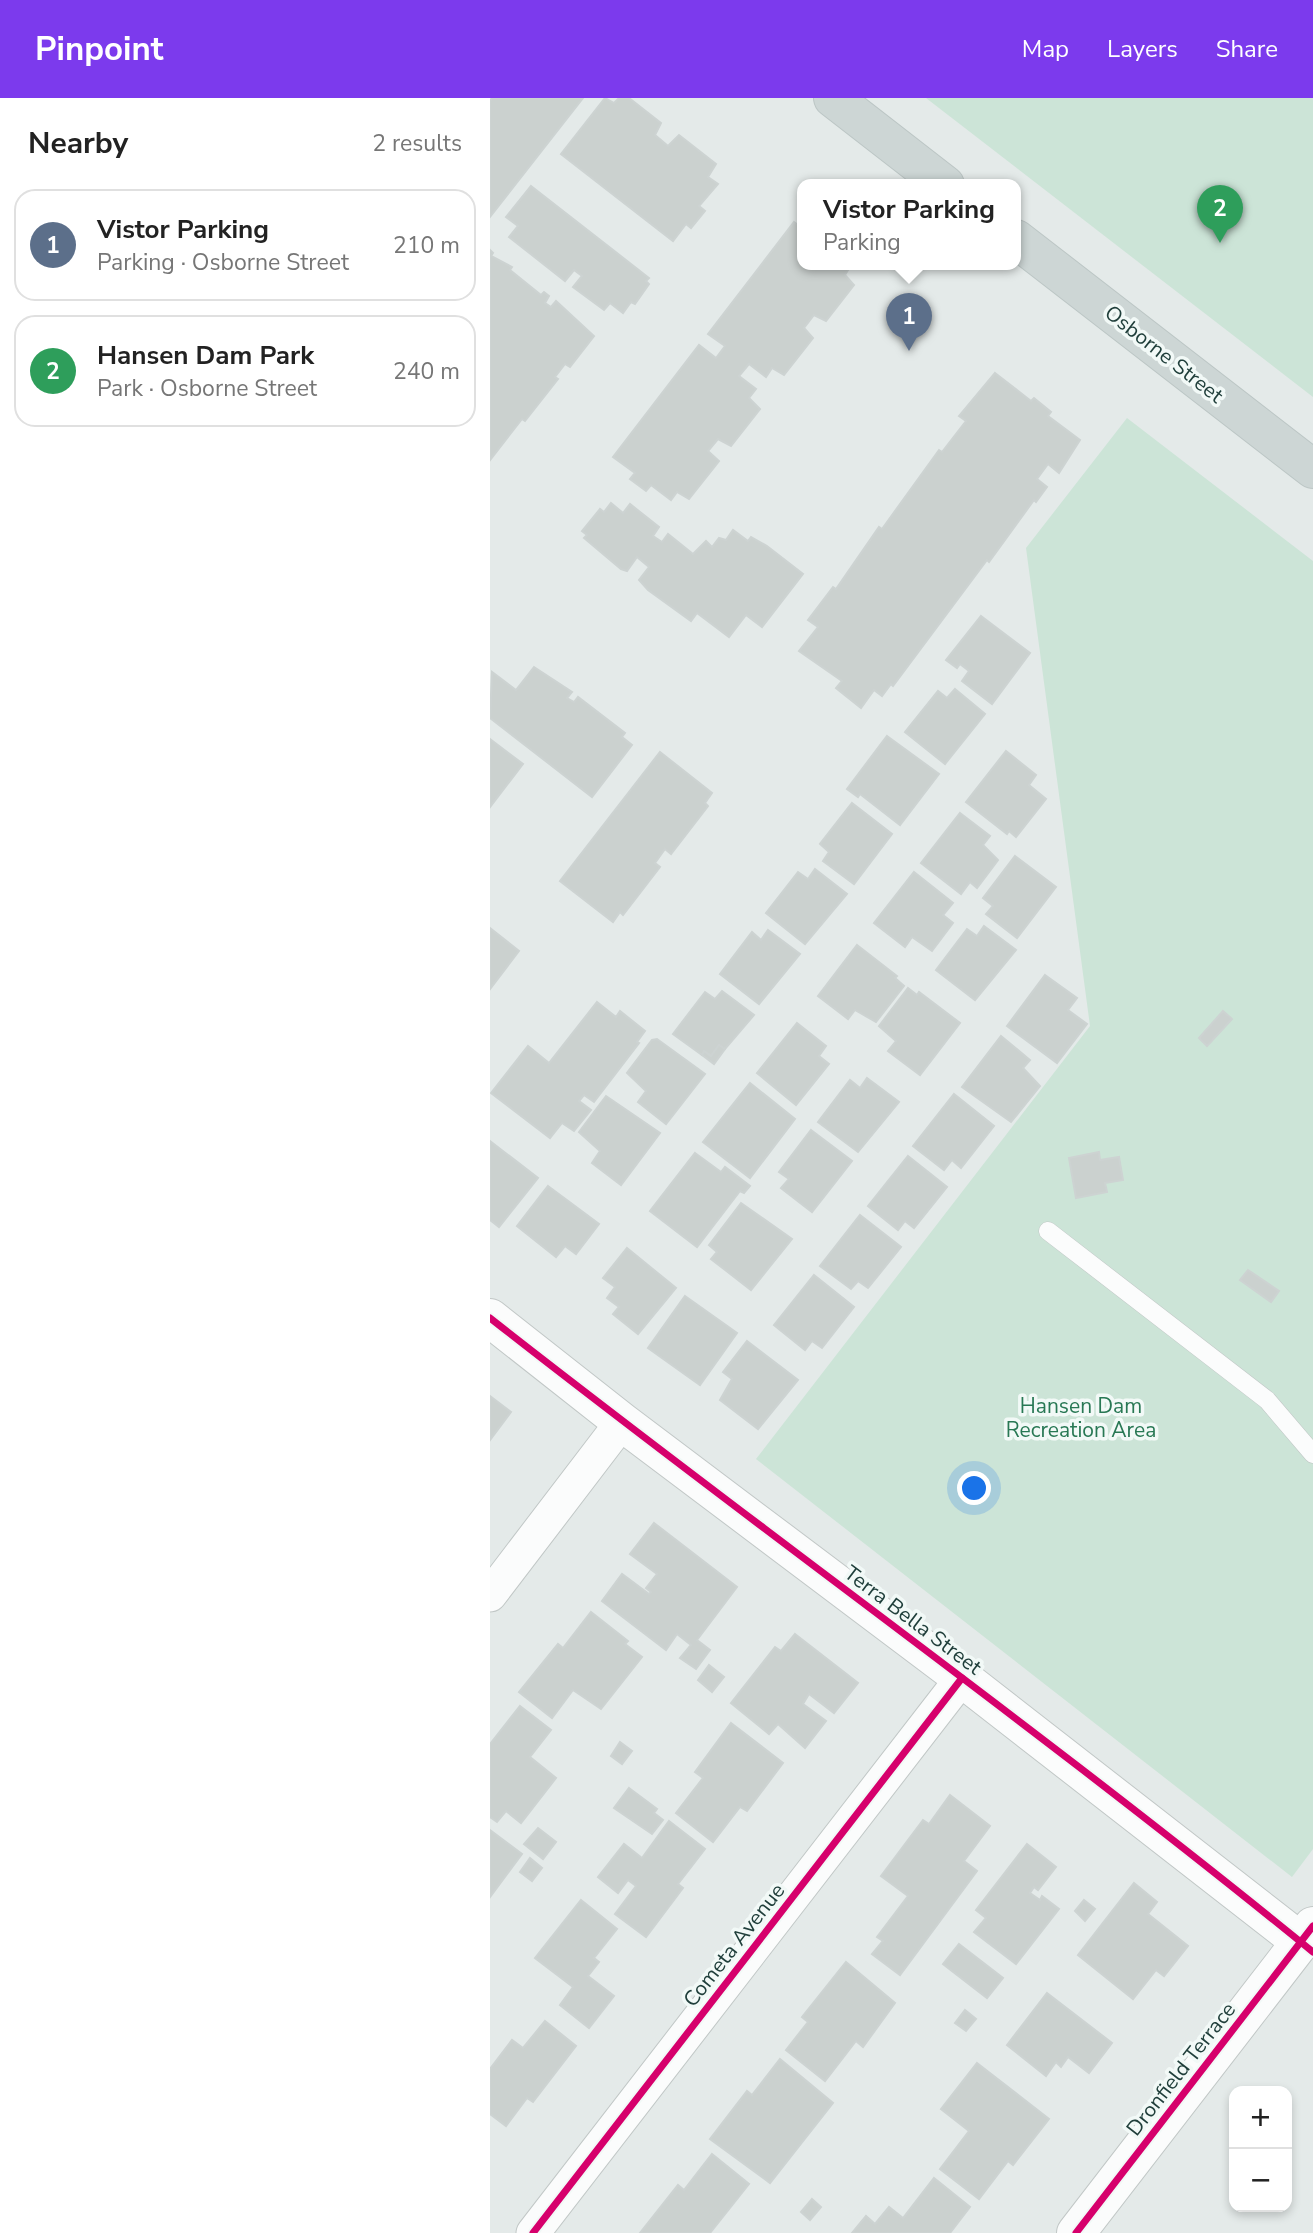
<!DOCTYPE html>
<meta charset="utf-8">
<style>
:root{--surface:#fff;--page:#f6f6f6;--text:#222;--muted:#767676;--line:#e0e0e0;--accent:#7c3aed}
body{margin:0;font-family:"Nunito Sans",sans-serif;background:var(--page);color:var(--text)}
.controls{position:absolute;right:21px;bottom:21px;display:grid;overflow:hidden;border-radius:14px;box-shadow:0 4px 10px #0003}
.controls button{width:63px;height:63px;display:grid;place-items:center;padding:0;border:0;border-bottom:2px solid var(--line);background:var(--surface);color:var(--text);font:35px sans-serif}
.you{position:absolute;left:485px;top:1391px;width:24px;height:24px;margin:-18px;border:5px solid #fff;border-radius:50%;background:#1a73e8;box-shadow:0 0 0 10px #1a73e833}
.badge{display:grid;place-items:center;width:46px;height:46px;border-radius:50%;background:var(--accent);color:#fff;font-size:23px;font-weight:700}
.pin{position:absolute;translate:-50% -58px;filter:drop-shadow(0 2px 4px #0008)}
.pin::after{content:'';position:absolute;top:37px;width:24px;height:21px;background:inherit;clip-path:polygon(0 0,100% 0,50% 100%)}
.popup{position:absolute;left:307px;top:81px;width:224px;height:91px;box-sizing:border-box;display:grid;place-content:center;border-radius:14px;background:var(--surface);filter:drop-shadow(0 2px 5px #0005);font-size:23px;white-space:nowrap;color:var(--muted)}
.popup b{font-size:26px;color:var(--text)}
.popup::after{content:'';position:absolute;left:50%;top:100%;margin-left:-14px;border:14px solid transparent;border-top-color:var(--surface)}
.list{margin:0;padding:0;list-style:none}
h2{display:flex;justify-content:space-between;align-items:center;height:91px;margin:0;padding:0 28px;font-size:30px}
h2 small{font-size:23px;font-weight:400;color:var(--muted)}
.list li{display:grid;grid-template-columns:46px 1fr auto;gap:21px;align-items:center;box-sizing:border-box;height:112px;margin:0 14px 14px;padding:0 14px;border:2px solid var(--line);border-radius:21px}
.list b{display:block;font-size:26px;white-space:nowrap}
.list p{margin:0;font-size:23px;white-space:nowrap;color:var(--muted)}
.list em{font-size:23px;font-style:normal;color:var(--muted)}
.map{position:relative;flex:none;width:823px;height:2135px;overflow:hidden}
header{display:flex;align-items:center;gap:42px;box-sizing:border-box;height:98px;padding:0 35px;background:var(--accent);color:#fff}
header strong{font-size:33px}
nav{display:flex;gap:38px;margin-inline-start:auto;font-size:24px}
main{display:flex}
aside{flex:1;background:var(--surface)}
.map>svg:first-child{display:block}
.park{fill:#cce4d7}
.building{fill:#cbd1cf;stroke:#cdd3d2;stroke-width:2}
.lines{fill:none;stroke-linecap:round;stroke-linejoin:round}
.service-casing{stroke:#c1c7c6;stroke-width:19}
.minor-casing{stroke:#c1c7c6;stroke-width:35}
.tertiary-casing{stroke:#c1c7c6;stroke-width:40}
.primary-casing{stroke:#bcc6c5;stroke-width:40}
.service{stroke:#fbfcfc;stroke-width:18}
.minor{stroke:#fbfcfc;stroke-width:33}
.tertiary{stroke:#fbfcfc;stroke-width:38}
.primary{stroke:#cdd6d5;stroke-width:38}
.cycleway-casing{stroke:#f2f9f7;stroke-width:11}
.cycleway{stroke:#d6006c;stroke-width:7}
.labels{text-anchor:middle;stroke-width:7;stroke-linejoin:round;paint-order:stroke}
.street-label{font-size:21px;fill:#203f3b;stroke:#f2f9f7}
.park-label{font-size:21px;fill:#287854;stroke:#f2f9f7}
</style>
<header>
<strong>Pinpoint</strong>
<nav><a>Map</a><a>Layers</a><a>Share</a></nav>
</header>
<main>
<aside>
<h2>Nearby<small>2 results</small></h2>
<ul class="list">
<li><span class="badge" style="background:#5c6f8a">1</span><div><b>Vistor Parking</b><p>Parking · Osborne Street</p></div><em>210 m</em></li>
<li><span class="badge" style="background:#2e9e5b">2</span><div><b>Hansen Dam Park</b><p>Park · Osborne Street</p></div><em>240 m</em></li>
</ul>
</aside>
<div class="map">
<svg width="823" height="2135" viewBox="0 0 823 2135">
<rect width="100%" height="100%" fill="#e4eae9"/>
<!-- park -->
<g class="park">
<path d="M436,0H823V299Z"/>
<path d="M637,320L823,463V1751L802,1779L266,1361L600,928L536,450Z"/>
</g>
<!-- building -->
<g class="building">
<path d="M2,0H93L0,119V3Z"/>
<path d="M115,0L124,5L129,0H139L171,25L165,37L178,48L189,37L226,66L218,79L228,86L209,108L215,113L201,130L196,126L183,143L71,56Z"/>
<path d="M41,88L159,180L156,183L159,186L145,206L141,204L133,215L120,205L114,212L83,189L92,178L84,172L75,183L19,139L28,128L16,119Z"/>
<path d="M304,124L312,130V167H361L355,177L364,187L336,223L324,217L314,230L323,240L294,277L282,270L276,279L259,266L249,278L266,291L259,300L270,311L241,348L228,341L218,353L229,363L199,401L187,394L181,402L161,387L156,393L140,381L145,375L123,359L209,247L226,260L235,248L218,236Z"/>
<path d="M0,152L3,155L1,158L22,169L20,172L51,197L54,194L59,198L55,205L61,209L66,203L104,238L80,269L75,266L65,279L68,281L35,323L32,321L0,362Z"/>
<path d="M505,275L541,303L544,300L561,314L558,318L590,342L569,375L558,366L547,381L557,389L546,404L544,402L499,464L497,462L403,588L401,586L392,598L384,592L371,610L346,590L352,583L309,553L328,529L318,522L343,489L346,491L389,429L392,431L449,352L452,354L476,323L469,318Z"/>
<path d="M121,405L133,415L140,406L169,429L163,438L172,444L178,436L203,456L216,443L222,449L229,440L236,442L243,432L258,443L261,439L277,448L313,476L272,529L256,517L239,539L207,515L201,523L158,492L149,482L159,469L147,459L137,473L131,471L94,440L97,437L92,433L110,411L114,414Z"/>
<path d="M491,518L540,555L502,606L472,583L479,573L470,566L467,570L456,562Z"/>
<path d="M44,569L82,594L77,600L84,604L88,599L135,635L132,639L142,647L102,699L0,620L2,574L26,592Z"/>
<path d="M465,591L495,616L455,666L415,634L448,593L457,600Z"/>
<path d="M397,638L449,676L410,727L370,696L368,699L357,691Z"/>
<path d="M0,641L33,666L0,709Z"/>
<path d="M516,653L546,677L539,687L556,701L526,739L519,733L517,736L476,704Z"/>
<path d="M170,654L222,695L215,705L218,708L181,756L175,751L165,765L170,769L133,817L130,814L123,824L70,783Z"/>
<path d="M362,705L402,736L364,786L333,763L339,754L330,746Z"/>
<path d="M470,715L500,738L493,747L508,762L487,790L480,784L471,796L431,765Z"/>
<path d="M525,758L566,789L527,840L496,816L503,808L493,800Z"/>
<path d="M325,771L357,796L315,846L276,815L308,774L318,781Z"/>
<path d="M424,774L463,805L453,817L463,825L442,853L422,839L415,849L384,825Z"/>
<path d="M494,828L526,852L485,902L446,872L477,831L487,838Z"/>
<path d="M0,830L29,853L0,891Z"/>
<path d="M278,832L310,856L269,906L230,876L262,834L271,842Z"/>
<path d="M367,847L407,878L405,880L414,888L386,924L365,912L358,921L328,898Z"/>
<path d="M555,877L587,900L578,912L597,926L567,965L517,928Z"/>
<path d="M418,890L427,897L429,894L470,925L430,977L398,953L406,943L389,928Z"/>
<path d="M232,893L264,917L235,951L229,947L221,958L214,953L212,957L183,936L215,894L225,901Z"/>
<path d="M107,904L126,919L130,913L155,933L147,944L149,945L104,1004L94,997L89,1003L101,1012L84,1033L72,1025L60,1040L1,995L38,948L59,965Z"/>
<path d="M733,913L742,921L717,948L709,940Z"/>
<path d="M307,925L336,948L329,958L339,966L306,1007L267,975Z"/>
<path d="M511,938L540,962L533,970L550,988L521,1024L472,989Z"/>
<path d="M167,941L215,976L176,1026L148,1004L156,993L137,975L162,942Z"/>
<path d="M229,947L235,951L224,966L212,957L214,953L221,958Z"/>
<path d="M377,980L409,1004L368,1054L328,1024L360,982L370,990Z"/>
<path d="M260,985L305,1021L260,1080L213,1044Z"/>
<path d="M464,996L504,1028L471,1070L462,1062L454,1072L423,1048Z"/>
<path d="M116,998L170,1035L131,1087L102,1065L110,1053L89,1034Z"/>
<path d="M321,1032L362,1063L322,1114L291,1090L299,1081L289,1074Z"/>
<path d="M0,1043L48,1080L9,1129L0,1122Z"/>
<path d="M609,1054L610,1062L629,1059L633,1082L615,1085L617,1094L586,1100L579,1060Z"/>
<path d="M205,1055L231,1074L235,1069L260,1088L254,1095L250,1093L207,1149L160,1113Z"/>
<path d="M418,1058L457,1089L424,1130L415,1123L408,1132L378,1108Z"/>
<path d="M58,1088L109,1126L86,1156L75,1148L66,1159L27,1128Z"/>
<path d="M251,1105L302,1141L261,1192L221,1161L227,1154L219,1147Z"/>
<path d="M370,1117L411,1149L378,1190L368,1183L361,1191L330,1168Z"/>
<path d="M137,1150L186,1190L148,1236L123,1216L129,1209L117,1200L125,1189L113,1180Z"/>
<path d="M758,1172L789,1193L781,1204L750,1182Z"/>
<path d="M324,1177L364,1209L332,1250L322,1243L315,1252L284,1227Z"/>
<path d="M195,1198L247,1235L210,1287L158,1250Z"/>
<path d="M257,1243L308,1282L268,1331L230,1302L242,1281L233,1274Z"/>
<path d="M0,1298L21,1314L0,1342Z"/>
<path d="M164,1425L247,1489L207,1542L220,1552L206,1571L190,1560L201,1547L187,1536L176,1552L112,1503L132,1476L159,1496L161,1494L156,1490L167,1476L140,1456Z"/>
<path d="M101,1514L138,1543L135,1546L152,1559L111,1611L83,1592L62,1620L29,1594L68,1546L73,1550Z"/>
<path d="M305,1536L368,1585L344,1615L319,1596L313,1606L336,1623L315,1650L288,1626L279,1636L241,1605L285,1549L291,1553Z"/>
<path d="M219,1567L234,1579L222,1594L208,1582Z"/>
<path d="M30,1608L61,1632L40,1659L66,1680L31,1725L16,1713L7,1724L0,1719V1646Z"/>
<path d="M241,1625L293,1665L257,1713L250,1709L223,1744L186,1715L213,1680L205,1674Z"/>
<path d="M130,1644L142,1653L132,1666L121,1658Z"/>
<path d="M139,1690L167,1711L164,1715L173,1722L162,1736L124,1710Z"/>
<path d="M460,1697L500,1728L474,1763L487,1773L410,1877L382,1856L393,1843L387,1839L418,1798L391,1778L433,1722L439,1726Z"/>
<path d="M179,1723L215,1751L188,1786L193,1790L156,1839L125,1816L146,1788L138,1782L128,1795L108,1779L134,1746L152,1760Z"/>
<path d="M48,1730L66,1744L53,1761L34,1746Z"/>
<path d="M0,1732L32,1756L0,1799Z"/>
<path d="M537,1746L566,1769L548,1792L544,1789L540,1795L550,1802L552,1798L569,1811L526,1866L484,1834L496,1820L486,1812Z"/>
<path d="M40,1760L52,1770L42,1783L30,1774Z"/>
<path d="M644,1785L667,1804L658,1816L698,1848L674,1878L666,1872L643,1901L588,1857Z"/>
<path d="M91,1802L127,1831L104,1860L109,1864L98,1878L124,1898L99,1930L70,1907L83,1889L45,1860Z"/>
<path d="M594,1802L605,1811L595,1823L585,1813Z"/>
<path d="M469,1846L513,1880L497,1900L453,1866Z"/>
<path d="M356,1864L405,1905L373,1949L366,1943L335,1983L296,1952L318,1924L312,1919Z"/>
<path d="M557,1895L622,1945L599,1975L578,1959L571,1969L566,1964L556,1978L517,1947Z"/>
<path d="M475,1912L486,1921L476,1933L465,1925Z"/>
<path d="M55,1923L86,1948L43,2004L37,2000L16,2028L0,2016V1971L22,1942L33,1950Z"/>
<path d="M290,1961L343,2005L280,2085L220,2041L257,1993L262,1997Z"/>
<path d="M487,1965L559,2021L523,2067L518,2063L489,2101L450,2071L479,2033L451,2011Z"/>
<path d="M222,2056L259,2086L220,2135H150L188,2087L194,2092Z"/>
<path d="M444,2080L480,2109L460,2135H362L376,2118L385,2126L399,2109L413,2120Z"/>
<path d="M322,2101L331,2109L320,2122L311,2114Z"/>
</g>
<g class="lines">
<defs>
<path id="service" d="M558,1133L777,1302L823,1356"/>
<g id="minor">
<path d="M0,1497L132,1324"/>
<path d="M43,2135L472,1580"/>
</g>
<g id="tertiary">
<path d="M0,1220L132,1324L472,1580L811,1844"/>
<path d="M586,2135L823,1828"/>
</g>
<g id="primary">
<path d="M343,0L455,87"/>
<path d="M526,141L823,371"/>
</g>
</defs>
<!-- service casing -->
<use href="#service" class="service-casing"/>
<!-- minor casing -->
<use href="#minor" class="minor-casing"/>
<!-- tertiary casing -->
<use href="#tertiary" class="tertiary-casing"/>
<!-- primary casing -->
<use href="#primary" class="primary-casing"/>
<!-- service -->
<use href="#service" class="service"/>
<!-- minor -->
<use href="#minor" class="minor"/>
<!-- tertiary -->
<use href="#tertiary" class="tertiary"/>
<!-- primary -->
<use href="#primary" class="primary"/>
<defs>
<g id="cycleway">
<path d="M0,1220C272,1434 555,1635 823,1854"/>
<path d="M43,2135L472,1580"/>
<path d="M586,2135L823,1828"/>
</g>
</defs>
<!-- cycleway casing -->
<use href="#cycleway" class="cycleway-casing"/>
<!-- cycleway -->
<use href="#cycleway" class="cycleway"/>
</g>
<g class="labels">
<!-- street labels -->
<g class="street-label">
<text transform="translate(674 256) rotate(38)" y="7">Osborne Street</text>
<text transform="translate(423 1522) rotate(37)" y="7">Terra Bella Street</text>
<text transform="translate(244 1847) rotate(-52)" y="7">Cometa Avenue</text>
<text transform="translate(691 1971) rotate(-52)" y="7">Dronfield Terrace</text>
</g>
<!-- park labels -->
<g class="park-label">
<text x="591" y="1315">Hansen Dam<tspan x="591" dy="24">Recreation Area</tspan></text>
</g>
</g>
</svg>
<div class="controls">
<button>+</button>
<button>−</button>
</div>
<div class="you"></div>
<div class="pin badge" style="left:419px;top:253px;background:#5c6f8a">1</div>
<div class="popup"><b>Vistor Parking</b>Parking</div>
<div class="pin badge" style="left:730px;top:145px;background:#2e9e5b">2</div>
</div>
</main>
